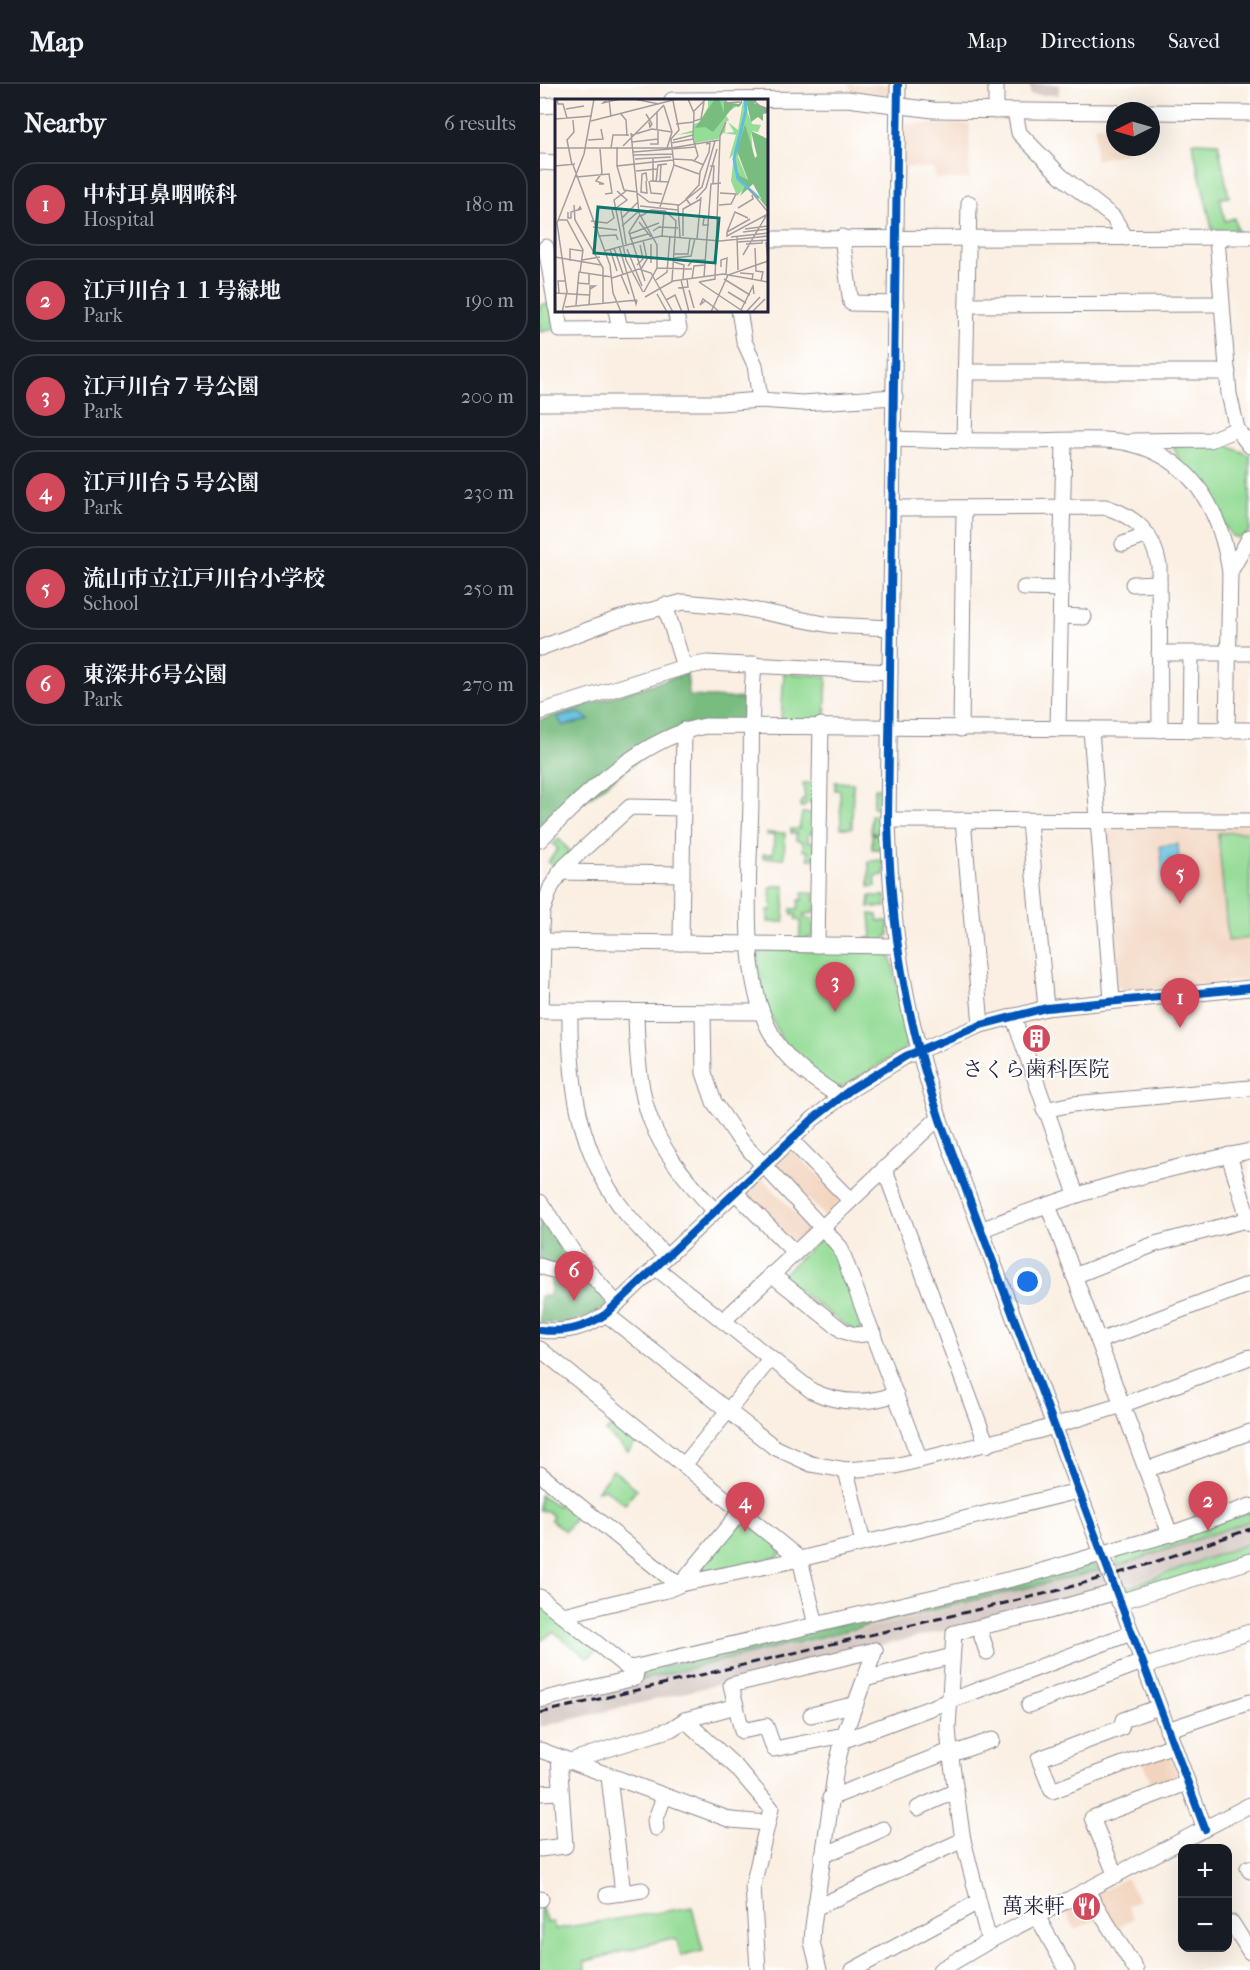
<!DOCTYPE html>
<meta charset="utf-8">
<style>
:root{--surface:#171b24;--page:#20242c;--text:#f1f3f6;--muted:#9ea1a6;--line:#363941;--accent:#d1495b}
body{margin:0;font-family:"IM FELL French Canon","Noto Serif JP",serif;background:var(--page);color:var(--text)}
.controls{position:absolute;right:18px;bottom:18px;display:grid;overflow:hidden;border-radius:12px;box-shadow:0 6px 24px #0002}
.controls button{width:54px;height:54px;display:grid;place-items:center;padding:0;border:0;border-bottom:2px solid var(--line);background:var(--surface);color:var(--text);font:30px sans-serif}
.compass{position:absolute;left:566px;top:18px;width:54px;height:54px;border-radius:50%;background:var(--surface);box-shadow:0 6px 24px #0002;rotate:265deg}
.you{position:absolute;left:488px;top:1198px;width:21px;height:21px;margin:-15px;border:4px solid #fff;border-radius:50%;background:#1a73e8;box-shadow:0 0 0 9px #1a73e833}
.badge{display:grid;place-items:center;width:39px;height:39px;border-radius:50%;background:var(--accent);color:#fff;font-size:20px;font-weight:700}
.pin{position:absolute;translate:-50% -50px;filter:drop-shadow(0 2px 3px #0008)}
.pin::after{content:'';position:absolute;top:32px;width:21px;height:18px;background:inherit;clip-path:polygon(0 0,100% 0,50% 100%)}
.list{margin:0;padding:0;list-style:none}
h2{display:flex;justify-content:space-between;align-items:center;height:78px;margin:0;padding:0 24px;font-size:26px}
h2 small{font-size:20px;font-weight:400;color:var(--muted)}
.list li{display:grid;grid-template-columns:39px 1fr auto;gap:18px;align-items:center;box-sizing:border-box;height:84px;margin:0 12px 12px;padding:0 12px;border:2px solid var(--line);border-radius:24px}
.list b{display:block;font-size:22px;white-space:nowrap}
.list p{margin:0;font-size:20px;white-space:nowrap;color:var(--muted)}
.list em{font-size:20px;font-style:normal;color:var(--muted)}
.map{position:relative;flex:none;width:710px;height:1886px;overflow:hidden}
header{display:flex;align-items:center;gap:36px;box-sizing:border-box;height:84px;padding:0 30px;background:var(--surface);border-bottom:2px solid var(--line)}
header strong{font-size:28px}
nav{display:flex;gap:33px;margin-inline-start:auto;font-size:21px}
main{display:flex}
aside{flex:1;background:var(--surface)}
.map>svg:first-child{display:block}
.built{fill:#f2d4be}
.industrial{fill:#cfc0ba}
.green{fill:#95dc96;stroke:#5c7f68;stroke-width:1.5}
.forest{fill:#78bc7f;stroke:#4d6f5d;stroke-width:1.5}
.water{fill:#5fbdde;stroke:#40708c;stroke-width:1.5}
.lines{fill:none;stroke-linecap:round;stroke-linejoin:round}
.minor-casing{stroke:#8e888e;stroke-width:17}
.minor{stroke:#fff;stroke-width:15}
.rail{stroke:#22223b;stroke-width:3;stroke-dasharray:9 4.5;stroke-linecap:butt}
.cycleway-casing{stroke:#fff;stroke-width:11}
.cycleway{stroke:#0057b8;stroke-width:8}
.labels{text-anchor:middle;stroke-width:4.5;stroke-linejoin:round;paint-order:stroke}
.poi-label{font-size:21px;fill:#22223b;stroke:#fff}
.inset-river{fill:none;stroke:#5fbdde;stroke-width:3}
.inset-road{fill:none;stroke:#a49d9f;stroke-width:1.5}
.view{fill:#0f766e;fill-opacity:0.15;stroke:#0f766e;stroke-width:3}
.inset-edge{fill:none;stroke:#22223b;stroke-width:3}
</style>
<header>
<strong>Map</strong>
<nav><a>Map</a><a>Directions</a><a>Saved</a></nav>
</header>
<main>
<aside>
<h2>Nearby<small>6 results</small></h2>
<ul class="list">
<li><span class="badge">1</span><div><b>中村耳鼻咽喉科</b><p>Hospital</p></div><em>180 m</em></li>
<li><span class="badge">2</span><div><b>江戸川台１１号緑地</b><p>Park</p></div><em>190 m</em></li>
<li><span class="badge">3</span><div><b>江戸川台７号公園</b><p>Park</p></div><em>200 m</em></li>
<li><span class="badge">4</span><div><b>江戸川台５号公園</b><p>Park</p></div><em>230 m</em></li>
<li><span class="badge">5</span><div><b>流山市立江戸川台小学校</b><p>School</p></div><em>250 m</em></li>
<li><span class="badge">6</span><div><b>東深井6号公園</b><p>Park</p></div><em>270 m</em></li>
</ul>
</aside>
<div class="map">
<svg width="710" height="1886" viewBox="0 0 710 1886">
<rect width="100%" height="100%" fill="#fff"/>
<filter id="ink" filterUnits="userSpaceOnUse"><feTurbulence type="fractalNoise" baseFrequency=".0167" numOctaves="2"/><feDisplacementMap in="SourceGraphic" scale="12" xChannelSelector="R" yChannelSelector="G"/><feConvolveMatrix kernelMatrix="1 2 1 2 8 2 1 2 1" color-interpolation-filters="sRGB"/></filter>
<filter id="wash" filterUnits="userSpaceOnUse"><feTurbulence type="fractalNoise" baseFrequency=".008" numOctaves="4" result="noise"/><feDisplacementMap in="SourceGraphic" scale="24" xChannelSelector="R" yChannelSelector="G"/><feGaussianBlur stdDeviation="1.35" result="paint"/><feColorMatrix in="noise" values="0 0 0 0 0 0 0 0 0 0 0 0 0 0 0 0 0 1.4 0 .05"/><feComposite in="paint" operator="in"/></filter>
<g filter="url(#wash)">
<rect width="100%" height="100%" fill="#faefe2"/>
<!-- built -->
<g class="built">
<path d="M309,0H353V4L348,10L312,9Z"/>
<path d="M364,40H430L429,95H395L394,84L364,83Z"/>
<path d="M555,41H575V63H587L589,68L555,76Z"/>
<path d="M710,740V896L585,908L577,902L564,744Z"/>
<path d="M251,1065L302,1114L286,1134L235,1080Z"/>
<path d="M221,1093L273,1147L257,1162L205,1109Z"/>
<path d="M629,1669L639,1693L637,1698L614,1706L602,1676Z"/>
<path d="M586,1794L599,1816L588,1822L594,1834L575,1845L556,1810Z"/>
<path d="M544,1815L559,1834L535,1846L524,1825Z"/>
</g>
<!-- industrial -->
<g class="industrial">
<rect x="490" y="0" width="29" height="11"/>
<path d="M710,1437V1459L581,1503L574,1483Z"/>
<path d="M562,1486L570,1507L0,1643V1620L363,1536Z"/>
</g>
<!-- green -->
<g class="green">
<path d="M652,58L678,59L689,113L680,114L685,137L694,134L698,149H673Z"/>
<path d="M10,219L15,245L0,248V221Z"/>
<path d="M678,358L710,371V447L700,454L692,452L640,379L633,361Z"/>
<path d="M244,589L287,592L285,637H241Z"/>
<path d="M295,698L313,699L312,744H301L300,706H295Z"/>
<path d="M263,699H276L272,719H265V723H260L262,715H265Z"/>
<path d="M335,704H344V725L333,723Z"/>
<path d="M262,729H276V749L268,750V758H276L275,775H268V767H263V758L256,756V749H251V745H259Z"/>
<rect x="331" y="731" width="13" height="18"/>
<path d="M710,748V854L688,857L678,749Z"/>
<path d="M227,749H245L244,774H223V770H233L234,751H227Z"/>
<path d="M332,750L343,751L344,765H332Z"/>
<path d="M19,755L33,771L18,786L8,778L18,765L13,760Z"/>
<path d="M344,776V791L335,792L336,802L329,803V777Z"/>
<path d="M233,802H245L244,838H228V826H232L230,805Z"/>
<path d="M262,809H275V829L264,830V834L273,835L274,852L259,856L261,837L256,836V831H252L251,825H258L259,816H263Z"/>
<path d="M330,812H345L346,823H329Z"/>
<path d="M330,830L337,831L338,837H348L349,850L343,857H327L326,854H332Z"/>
<path d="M222,866L345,867L351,873L369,958L362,967L303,1003H292L245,963L226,922L216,873Z"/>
<path d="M283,1152L298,1168L325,1243L315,1248L240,1193Z"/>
<path d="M72,1341L83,1349L89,1341L101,1352L88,1368L66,1348Z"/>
<path d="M73,1386L97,1405L85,1420L65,1405L57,1407Z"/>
<path d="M0,1411L18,1422L24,1415L40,1428L25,1447L11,1436L13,1432L7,1427L0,1426Z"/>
<path d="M710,1427V1437L575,1483L578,1471Z"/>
<path d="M199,1434L241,1463L239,1473L162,1489L158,1484Z"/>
<path d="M710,1459V1472L592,1509L582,1505Z"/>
<path d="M0,1518L58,1564L48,1574L14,1548L0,1556Z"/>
<path d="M0,1819L7,1839L13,1838L15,1845L152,1823L163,1867L141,1872L137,1856L128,1855L44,1878L46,1886H0Z"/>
</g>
<!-- forest -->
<g class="forest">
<path d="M147,589L149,612L208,615L207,633L203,638L139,645L0,751V636Z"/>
<path d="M0,1126L67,1213V1220C47,1237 26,1241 0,1239V1212H10L13,1182L0,1178Z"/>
<path d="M552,1479L562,1486L97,1597L101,1587Z"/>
</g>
<!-- water -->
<g class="water">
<path d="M40,629L49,636L23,642L17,633Z"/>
<path d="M638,760L641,802L624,803L620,762Z"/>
</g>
</g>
<g filter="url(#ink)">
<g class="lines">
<defs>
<g id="minor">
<path d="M358,0L348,736C351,847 365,931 400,1036L665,1745"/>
<path d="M456,0V27"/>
<path d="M132,16L307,15L393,26L575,28"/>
<path d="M0,22L16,21"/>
<path d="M475,27L479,49L521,92L573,133L586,154"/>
<path d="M611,28L710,29"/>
<path d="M0,78L16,79"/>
<path d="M302,153L311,219L356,220"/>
<path d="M677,154L689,310L697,345L710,362"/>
<path d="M226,155L710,153"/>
<path d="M6,163L16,223"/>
<path d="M427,221L681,220"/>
<path d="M17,226L20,246L139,245L135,226"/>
<path d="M76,226L80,245"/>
<path d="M199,226L204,257L215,281L220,316"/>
<path d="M427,288H688"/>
<path d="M0,319H180L220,316L262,319L355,313"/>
<path d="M354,355C399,357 445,357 491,357C519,357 549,354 577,357C649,367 680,423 690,488L687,647"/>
<path d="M424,357L429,119"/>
<path d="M593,357L670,356L697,345"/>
<path d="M353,424L566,423C596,433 613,449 619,481L620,646"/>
<path d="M583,460L608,451"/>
<path d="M690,488L710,453"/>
<path d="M593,500L619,499"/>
<path d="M484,504L522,505"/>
<path d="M125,521L144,583"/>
<path d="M522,532L544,533"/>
<path d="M0,564L77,535L143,518L197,523L290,541L351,544"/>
<path d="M619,569H710"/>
<path d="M214,580C210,624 212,671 211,716C210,784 198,889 231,949C247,979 273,995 300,1013"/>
<path d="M0,628L144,583L167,579L350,588"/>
<path d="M421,645L424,425"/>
<path d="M518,645L524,357"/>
<path d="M551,646L572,916"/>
<path d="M650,647L651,570"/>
<path d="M348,736L710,737"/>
<path d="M423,736L441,941"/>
<path d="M489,737L506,924"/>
<path d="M0,756C42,712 104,652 166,642L710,646"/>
<path d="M20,788L142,790"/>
<path d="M3,857L356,862"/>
<path d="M141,859L144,646"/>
<path d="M277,861L281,641"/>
<path d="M0,927L222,928"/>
<path d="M1,927L3,857L1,846L2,828L11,803L25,782L90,723L143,724"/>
<path d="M30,927C29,999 39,1070 85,1128C98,1144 113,1158 126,1173"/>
<path d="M96,928C98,1026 108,1055 175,1127"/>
<path d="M163,930L164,989L174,1018L199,1055L300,1163L380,1376"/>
<path d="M473,932L536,1110"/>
<path d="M504,1026L533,1020L710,1004"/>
<path d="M251,1056L310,1116"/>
<path d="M689,1071L710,1140"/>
<path d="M344,1084L447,1361"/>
<path d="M195,1108L255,1169"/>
<path d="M0,1118L37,1174L77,1220"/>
<path d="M508,1121L630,1450"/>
<path d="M441,1146C528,1110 617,1086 710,1067"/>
<path d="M0,1182L12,1186"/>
<path d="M115,1183L272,1307C299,1320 328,1320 356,1310"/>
<path d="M231,1190L303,1247L315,1251L333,1249"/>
<path d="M534,1192L615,1160L710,1135"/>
<path d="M66,1230L234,1363L271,1380L306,1386L355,1382L497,1347L582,1321L710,1273"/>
<path d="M183,1237L392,1040L400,1036"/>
<path d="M0,1246C25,1249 45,1244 66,1230L273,1035L310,1006L366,972L441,941L506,924L710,904"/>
<path d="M559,1257L710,1200"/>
<path d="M0,1265L260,1475L276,1541"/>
<path d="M144,1381L230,1275"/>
<path d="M306,1386L323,1459"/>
<path d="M606,1386L710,1348"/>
<path d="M0,1390L132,1496L141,1500"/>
<path d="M141,1500L201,1427"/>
<path d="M0,1513L85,1582L92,1584L488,1491L630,1450L710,1422"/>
<path d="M579,1518L710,1477"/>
<path d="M23,1531L127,1506L141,1500L260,1475L538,1407"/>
<path d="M439,1544L447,1568"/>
<path d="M603,1583L710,1548"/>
<path d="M325,1595L412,1572"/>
<path d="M0,1616L95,1594L97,1583"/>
<path d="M489,1621L602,1578"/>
<path d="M196,1622L202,1647L226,1642L234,1665L304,1651"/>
<path d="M619,1623L583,1636L581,1644L499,1675L512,1707L633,1661"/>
<path d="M271,1631L316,1620"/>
<path d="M145,1636L196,1622L191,1601L335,1566"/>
<path d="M627,1646L710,1618"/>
<path d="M302,1657L591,1549"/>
<path d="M0,1666L191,1736L227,1739"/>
<path d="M412,1670L452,1656"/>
<path d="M30,1677L131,1645L145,1636L197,1684L231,1724L213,1802L218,1886"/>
<path d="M0,1709L19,1708"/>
<path d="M290,1714L410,1667"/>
<path d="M378,1724L416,1707"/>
<path d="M116,1744L115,1737L124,1713"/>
<path d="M0,1765L25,1762L19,1673"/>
<path d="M282,1772L343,1745"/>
<path d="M708,1784L710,1787"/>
<path d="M576,1792L552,1734L647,1699"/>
<path d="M547,1807L596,1886"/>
<path d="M83,1809L102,1806"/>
<path d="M67,1811L83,1809L69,1693"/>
<path d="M0,1815H1"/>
<path d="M275,1824L423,1756"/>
<path d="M497,1832L527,1886"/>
<path d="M692,1839L710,1868"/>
<path d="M449,1857L423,1756L410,1667L408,1644L414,1549L509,1527L576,1508"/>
<path d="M279,1886L272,1858L273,1842L296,1684L304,1651L335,1566"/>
<path d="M313,1886L438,1818"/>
<path d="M400,1886L449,1857L710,1721"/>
</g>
</defs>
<!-- minor casing -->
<use href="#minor" class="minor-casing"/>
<!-- minor -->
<use href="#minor" class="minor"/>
<!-- rail -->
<path class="rail" d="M0,1629L516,1507L603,1482L710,1445"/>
<defs>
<g id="cycleway">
<path d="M358,0L348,736C351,847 365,931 400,1036L665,1745"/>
<path d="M0,1246C25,1249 45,1244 66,1230L273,1035L310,1006L366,972L441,941L506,924L710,904"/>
</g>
</defs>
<!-- cycleway casing -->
<use href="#cycleway" class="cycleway-casing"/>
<!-- cycleway -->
<use href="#cycleway" class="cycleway"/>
</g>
</g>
<!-- icons -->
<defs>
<symbol id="building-disc" viewBox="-11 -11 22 22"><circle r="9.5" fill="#d1495b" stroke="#fff"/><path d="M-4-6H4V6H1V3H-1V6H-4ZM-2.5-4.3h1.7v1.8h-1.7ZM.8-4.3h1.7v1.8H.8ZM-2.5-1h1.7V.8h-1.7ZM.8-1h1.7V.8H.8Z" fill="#fff"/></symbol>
<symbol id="restaurant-disc" viewBox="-11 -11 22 22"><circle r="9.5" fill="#d1495b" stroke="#fff"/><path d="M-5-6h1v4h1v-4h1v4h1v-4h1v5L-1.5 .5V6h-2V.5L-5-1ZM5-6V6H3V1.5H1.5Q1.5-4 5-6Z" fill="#fff"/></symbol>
</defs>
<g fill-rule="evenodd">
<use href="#building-disc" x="480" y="938" width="33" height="33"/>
<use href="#restaurant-disc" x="530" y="1806" width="33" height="33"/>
</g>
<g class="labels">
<!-- poi labels -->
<g class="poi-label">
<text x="496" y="992">さくら歯科医院</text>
<text x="525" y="1829" text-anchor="end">萬来軒</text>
</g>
</g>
<!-- overview -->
<g transform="translate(15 15)">
<rect width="213" height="213" fill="#faefe2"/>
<path d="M153,0H167L182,7L170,15L174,21L171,23L170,34L179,33L173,23L183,31L188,2L197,25L206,26L203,33L196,32L198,57L190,26L183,58L193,82L185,78L182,68L183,80L190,89L182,97L176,82L179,55L174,60L181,36L168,34L163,40L140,44L138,34L122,36L139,31V25L145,23L153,8Z" fill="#95dc96"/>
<path d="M160,0L165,2L169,14V3L184,5L187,1V12V4L184,8L179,7L158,33L150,28L140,29ZM203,0L199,4L213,9V14L208,15V22L203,18L196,23L191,1ZM190,25L200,59L202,57L196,32L213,40L212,109L200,94L207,101L198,85L185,97L190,87L183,81L181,68L185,77L193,81L182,52Z" fill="#78bc7f"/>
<path class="inset-river" d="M190,0L191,11L179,60L183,80L204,99"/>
<path class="inset-road" d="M2,0L3,5H8L12,19M54,0L56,18M79,0L104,5M133,0L139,14L138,39L143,57L139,62M170,0L171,4L185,3M197,0L213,14M52,2L49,3L48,4L65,0M109,7L117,33L112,49M11,10L29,7M102,13V31M138,13L151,0M66,15L71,21L72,37M91,15L97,25L95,28L94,23M0,20L37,17M36,22L122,0M139,22L146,20L149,3M121,25L139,23M76,34L84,114L102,146V169L89,193M77,36L97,30L117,33M33,41L48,40L46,30M118,41L138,36M77,43L103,40M116,44L138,40M95,45H103V31M68,47L109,6M62,48V67M0,49H116L165,41M56,49L58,36H74M45,50L47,74M78,53L141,48M79,56L118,55M80,60L116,58M118,60L137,61L149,66M17,66L12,41L19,33L18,21M18,66L55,166L58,194L66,213M119,66L144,75M0,67L20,65M155,67H159L158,85M81,72L102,70M21,78L54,75L57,94L50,95M91,82L92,94L86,93L87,75L91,74L92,82M94,82L96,94L107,95M95,82L114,83M98,83V60M101,83L103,66L112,65M105,83L106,65M44,85H49L41,82L47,74M194,90L213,113M71,92L59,101L71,161L88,193M82,93L69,91L62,67L118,61M82,94L94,103L124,106M141,100L151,89L162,50M135,105L131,100L144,86L145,73L154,53L155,44L151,45M19,106L20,121L48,169V205M164,106L176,105L181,95L165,94M85,107L123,111M105,108L119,66L116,40L124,31L118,2M61,109L72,101L62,92M183,109L198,100L197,96M66,112L71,145M13,113V119H16V113L19,112L23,111L26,110L25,108L23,111M85,116L74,133L90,182M86,117L96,111L110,112L121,122L117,182M67,119L83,103M3,121H12L28,151L25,173M36,122L52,124L59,119L57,111M84,123L96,138M154,126H148L149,119L154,118M67,127L85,111M38,128L62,131M190,130L213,127M98,132L104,128L123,129M172,133V137L213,115M172,133L180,113L193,119M172,133L195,120M188,133L213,130M74,135L104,124M43,137L61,136L63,141M107,137L109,114M128,137V110L146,100M182,137L183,171M125,138L123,107L147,88L160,42M176,138L213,134M75,140L93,135M142,140L146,98M182,143L213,141M211,143L213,161M96,145V164M191,145L207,144V141M64,147L81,205L82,201M59,149L68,175M200,149L201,172L208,173L206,182M55,150L62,172M72,150L87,187M49,152L106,137L165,142L213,137M119,155H133L135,139M188,156L211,117M0,158L46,166M119,159L136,157L140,139M27,161L45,158M15,162V150L28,152M119,163L129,166L128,180M82,166L88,160L85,146M133,167L138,161H151M166,168V161L172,159L171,175M102,169L137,170M86,170L92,160L88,141M185,174L198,175L197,181M66,176L74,195M149,178L156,85L166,84M57,179L84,170L96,174L118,213M137,180L139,167L150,166M169,180L195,196M101,181L112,173L115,137M126,181L134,213M144,183L160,180L165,37L171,23M144,183L189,213M22,184L34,185V175M123,189L133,188L132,180M134,191L139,209M173,193L191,204M0,194L34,196M4,194L3,182H11M102,195L112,213M90,198L118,182L168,175L213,183M111,201L120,196L127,213M150,202L145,206L148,200L160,209L164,213M21,206L24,173L57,178M34,206L35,191V187H40L35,190M10,208L82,201M7,213L12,193L2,124L29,55L39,0M156,213L173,176L213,162M185,213L198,187L199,195M191,213L205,198M197,213L210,200"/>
<path class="view" d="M43,108L164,119L160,164L39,154Z"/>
<rect width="213" height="213" class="inset-edge"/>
</g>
</svg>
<div class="controls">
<button>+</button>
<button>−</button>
</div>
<svg class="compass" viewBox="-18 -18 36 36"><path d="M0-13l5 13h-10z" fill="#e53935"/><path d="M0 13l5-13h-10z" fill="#9ea1a6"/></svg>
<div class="you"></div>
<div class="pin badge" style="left:640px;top:944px">1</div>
<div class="pin badge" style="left:668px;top:1447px">2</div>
<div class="pin badge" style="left:295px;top:928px">3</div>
<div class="pin badge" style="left:205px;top:1448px">4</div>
<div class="pin badge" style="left:640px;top:820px">5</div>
<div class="pin badge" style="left:34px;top:1217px">6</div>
</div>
</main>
